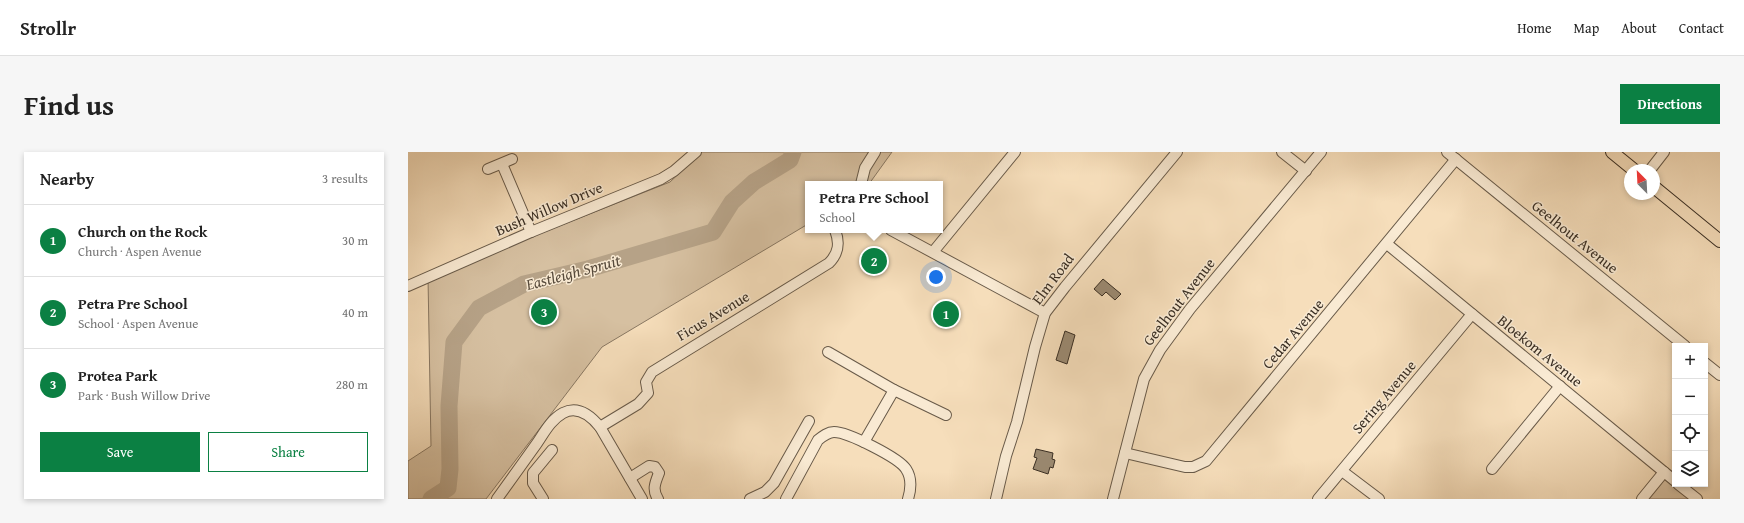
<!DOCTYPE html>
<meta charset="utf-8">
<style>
:root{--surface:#fff;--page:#f6f6f6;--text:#222;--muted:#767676;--line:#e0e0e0;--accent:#0b8043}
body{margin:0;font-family:"Gentium Book Plus",serif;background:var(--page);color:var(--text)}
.controls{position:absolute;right:12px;bottom:12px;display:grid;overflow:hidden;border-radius:0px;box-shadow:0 2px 6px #0003}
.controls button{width:36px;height:36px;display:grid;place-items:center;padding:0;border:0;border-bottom:1px solid var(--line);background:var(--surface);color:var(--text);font:20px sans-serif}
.compass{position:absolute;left:1216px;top:12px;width:36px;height:36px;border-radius:50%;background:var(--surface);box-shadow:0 2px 6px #0003;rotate:336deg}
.you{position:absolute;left:528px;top:125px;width:14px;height:14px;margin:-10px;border:3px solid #fff;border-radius:50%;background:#1a73e8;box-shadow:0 0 0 6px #1a73e833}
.badge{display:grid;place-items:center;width:26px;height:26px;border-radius:50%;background:var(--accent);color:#fff;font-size:13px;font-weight:700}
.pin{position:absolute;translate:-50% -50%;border:2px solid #fff;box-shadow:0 1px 4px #0006}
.popup{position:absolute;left:397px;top:29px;width:138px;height:52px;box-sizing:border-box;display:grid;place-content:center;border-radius:0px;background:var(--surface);filter:drop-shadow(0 1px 3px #0005);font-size:13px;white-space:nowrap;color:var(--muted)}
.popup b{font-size:15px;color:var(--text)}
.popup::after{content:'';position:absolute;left:50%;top:100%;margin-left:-8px;border:8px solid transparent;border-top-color:var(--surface)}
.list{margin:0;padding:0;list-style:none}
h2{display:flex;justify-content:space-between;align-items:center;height:52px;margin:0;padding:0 16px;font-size:17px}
h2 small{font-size:13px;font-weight:400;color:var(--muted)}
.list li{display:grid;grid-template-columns:26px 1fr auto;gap:12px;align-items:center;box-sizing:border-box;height:72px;padding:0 16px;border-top:1px solid var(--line)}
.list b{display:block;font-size:15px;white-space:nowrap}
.list p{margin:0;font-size:13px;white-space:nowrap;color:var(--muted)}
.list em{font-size:13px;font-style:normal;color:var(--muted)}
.actions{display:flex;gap:8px;padding:12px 16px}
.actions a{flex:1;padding:9px 0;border:1px solid var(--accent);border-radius:0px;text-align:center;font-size:14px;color:var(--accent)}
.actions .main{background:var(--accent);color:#fff}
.icon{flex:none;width:22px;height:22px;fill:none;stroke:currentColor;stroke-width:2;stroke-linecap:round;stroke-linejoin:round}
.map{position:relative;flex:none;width:1312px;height:347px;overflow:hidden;border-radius:0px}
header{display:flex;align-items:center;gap:24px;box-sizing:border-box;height:56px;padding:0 20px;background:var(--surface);border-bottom:1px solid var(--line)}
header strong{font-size:19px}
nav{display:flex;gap:22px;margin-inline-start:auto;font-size:14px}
.intro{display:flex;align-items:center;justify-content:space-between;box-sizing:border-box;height:96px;padding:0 24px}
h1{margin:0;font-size:28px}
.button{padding:10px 18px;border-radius:0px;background:var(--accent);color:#fff;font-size:14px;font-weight:700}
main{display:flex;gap:24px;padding:0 24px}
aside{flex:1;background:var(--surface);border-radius:0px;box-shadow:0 2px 6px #0003}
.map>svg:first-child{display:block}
.green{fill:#d6c0a1;stroke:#887762}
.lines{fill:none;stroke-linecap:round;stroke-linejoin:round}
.river{stroke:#b6a287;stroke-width:17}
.building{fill:#9b8a72;stroke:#392e23}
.minor-casing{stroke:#685a49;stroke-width:12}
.major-casing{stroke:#392e23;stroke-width:14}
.minor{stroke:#f9ead3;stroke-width:10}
.major{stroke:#f6debb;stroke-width:12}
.labels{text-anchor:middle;stroke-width:3;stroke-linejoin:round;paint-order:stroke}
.street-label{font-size:15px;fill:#392e23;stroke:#f9ead3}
.water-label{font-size:16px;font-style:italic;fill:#584b3c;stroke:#f9ead3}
</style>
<header>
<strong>Strollr</strong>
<nav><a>Home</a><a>Map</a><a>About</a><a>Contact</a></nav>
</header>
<div class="intro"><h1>Find us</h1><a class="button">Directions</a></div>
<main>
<aside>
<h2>Nearby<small>3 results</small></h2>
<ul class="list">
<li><span class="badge">1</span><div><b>Church on the Rock</b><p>Church · Aspen Avenue</p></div><em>30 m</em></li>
<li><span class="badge">2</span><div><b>Petra Pre School</b><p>School · Aspen Avenue</p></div><em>40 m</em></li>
<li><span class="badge">3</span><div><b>Protea Park</b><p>Park · Bush Willow Drive</p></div><em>280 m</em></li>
</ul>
<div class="actions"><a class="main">Save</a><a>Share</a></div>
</aside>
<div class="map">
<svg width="1312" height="347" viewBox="0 0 1312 347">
<rect width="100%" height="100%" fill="#f6debb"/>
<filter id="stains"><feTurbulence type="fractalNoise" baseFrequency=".005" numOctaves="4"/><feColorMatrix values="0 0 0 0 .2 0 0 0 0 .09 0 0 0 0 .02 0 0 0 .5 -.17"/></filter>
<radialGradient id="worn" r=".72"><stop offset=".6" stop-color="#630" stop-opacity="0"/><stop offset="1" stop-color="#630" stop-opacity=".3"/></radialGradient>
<!-- green -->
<g class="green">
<path d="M294,0H484L461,32H400V72L194,195L78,347H0V309L23,294L20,126L262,30Z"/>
<path d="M1252,321L1284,347H1230Z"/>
</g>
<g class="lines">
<!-- river -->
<path class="river" d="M23,347L40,336L42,317L41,254L46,190L71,156L116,132L180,117L305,80L324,50L346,30L382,8L385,0"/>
</g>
<!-- building -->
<g class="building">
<path d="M695,127L713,142L707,148L698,140L694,144L686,137Z"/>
<path d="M657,179L667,183L659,212L648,208Z"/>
<path d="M628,297L645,301L644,307L647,308L645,316L642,315L640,322L625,317L629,306L626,305Z"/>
</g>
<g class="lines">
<defs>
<g id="minor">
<path d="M874,0L898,19"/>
<path d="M1039,0L1277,194"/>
<path d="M94,12L123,80"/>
<path d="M80,17L104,7"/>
<path d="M1242,18L1256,0"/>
<path d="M453,32L457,16L467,0"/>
<path d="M483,78L637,161"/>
<path d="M979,92L1267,329"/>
<path d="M525,100L607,0"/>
<path d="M0,134L123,80L253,27L266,19L288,0"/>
<path d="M420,200L486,238"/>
<path d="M1297,211L1312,223"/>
<path d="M192,275L230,252L240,241L238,230L244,220L421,111C431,101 432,91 427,78"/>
<path d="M456,290L486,238L538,263"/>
<path d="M717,301L777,315H785L798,309L1048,7"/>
<path d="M1084,317L1152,234"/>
<path d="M934,319L971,347"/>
<path d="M222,326L241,314L247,315L251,321C247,331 244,338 250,347"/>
<path d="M1270,332L1289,347"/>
<path d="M89,347C102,329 114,312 127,294C135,283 142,268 155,261C170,253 183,264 192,275L234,347"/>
<path d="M135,347L125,331V321L144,298"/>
<path d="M342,347L357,340L366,331L401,269"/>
<path d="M378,347L410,288C415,284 420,280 426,280C440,280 491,306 498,317C504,326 503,337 500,347"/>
<path d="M588,347L598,304L609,270L627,195L637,161L657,135L769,0"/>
<path d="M705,347L736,227L752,198L782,157L913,0"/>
<path d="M910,347L1064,162"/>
<path d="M1234,347L1256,320"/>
</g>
<g id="major">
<path d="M1204,0L1226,18"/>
<path d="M1246,35L1312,89"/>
</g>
</defs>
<!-- minor casing -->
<use href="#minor" class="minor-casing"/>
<!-- major casing -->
<use href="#major" class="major-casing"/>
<!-- minor -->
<use href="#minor" class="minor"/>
<!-- major -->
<use href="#major" class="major"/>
</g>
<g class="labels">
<!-- street labels -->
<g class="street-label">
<text transform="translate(141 57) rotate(-23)" y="5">Bush Willow Drive</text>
<text transform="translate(1167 85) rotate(39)" y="5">Geelhout Avenue</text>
<text transform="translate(645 127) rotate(-53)" y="5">Elm Road</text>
<text transform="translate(771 150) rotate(-52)" y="5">Geelhout Avenue</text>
<text transform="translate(305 164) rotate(-31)" y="5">Ficus Avenue</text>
<text transform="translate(885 182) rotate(-50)" y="5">Cedar Avenue</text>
<text transform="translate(1132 199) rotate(39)" y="5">Bloekom Avenue</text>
<text transform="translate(976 245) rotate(-50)" y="5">Sering Avenue</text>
</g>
<!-- water labels -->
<g class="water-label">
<text transform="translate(165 120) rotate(-15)" y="6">Eastleigh Spruit</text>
</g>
</g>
<rect width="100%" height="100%" filter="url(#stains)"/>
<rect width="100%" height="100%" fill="url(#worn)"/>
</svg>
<div class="controls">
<button>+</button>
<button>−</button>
<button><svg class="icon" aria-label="locate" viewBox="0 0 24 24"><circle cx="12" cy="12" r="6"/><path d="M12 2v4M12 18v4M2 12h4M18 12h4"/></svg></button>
<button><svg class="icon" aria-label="layers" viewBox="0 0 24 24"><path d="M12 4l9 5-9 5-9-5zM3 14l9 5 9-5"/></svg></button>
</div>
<svg class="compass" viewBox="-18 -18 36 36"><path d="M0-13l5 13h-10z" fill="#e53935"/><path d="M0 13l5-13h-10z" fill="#767676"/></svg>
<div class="you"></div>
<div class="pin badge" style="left:538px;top:162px">1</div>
<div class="pin badge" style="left:466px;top:109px">2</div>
<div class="popup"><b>Petra Pre School</b>School</div>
<div class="pin badge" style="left:136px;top:160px">3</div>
</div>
</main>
